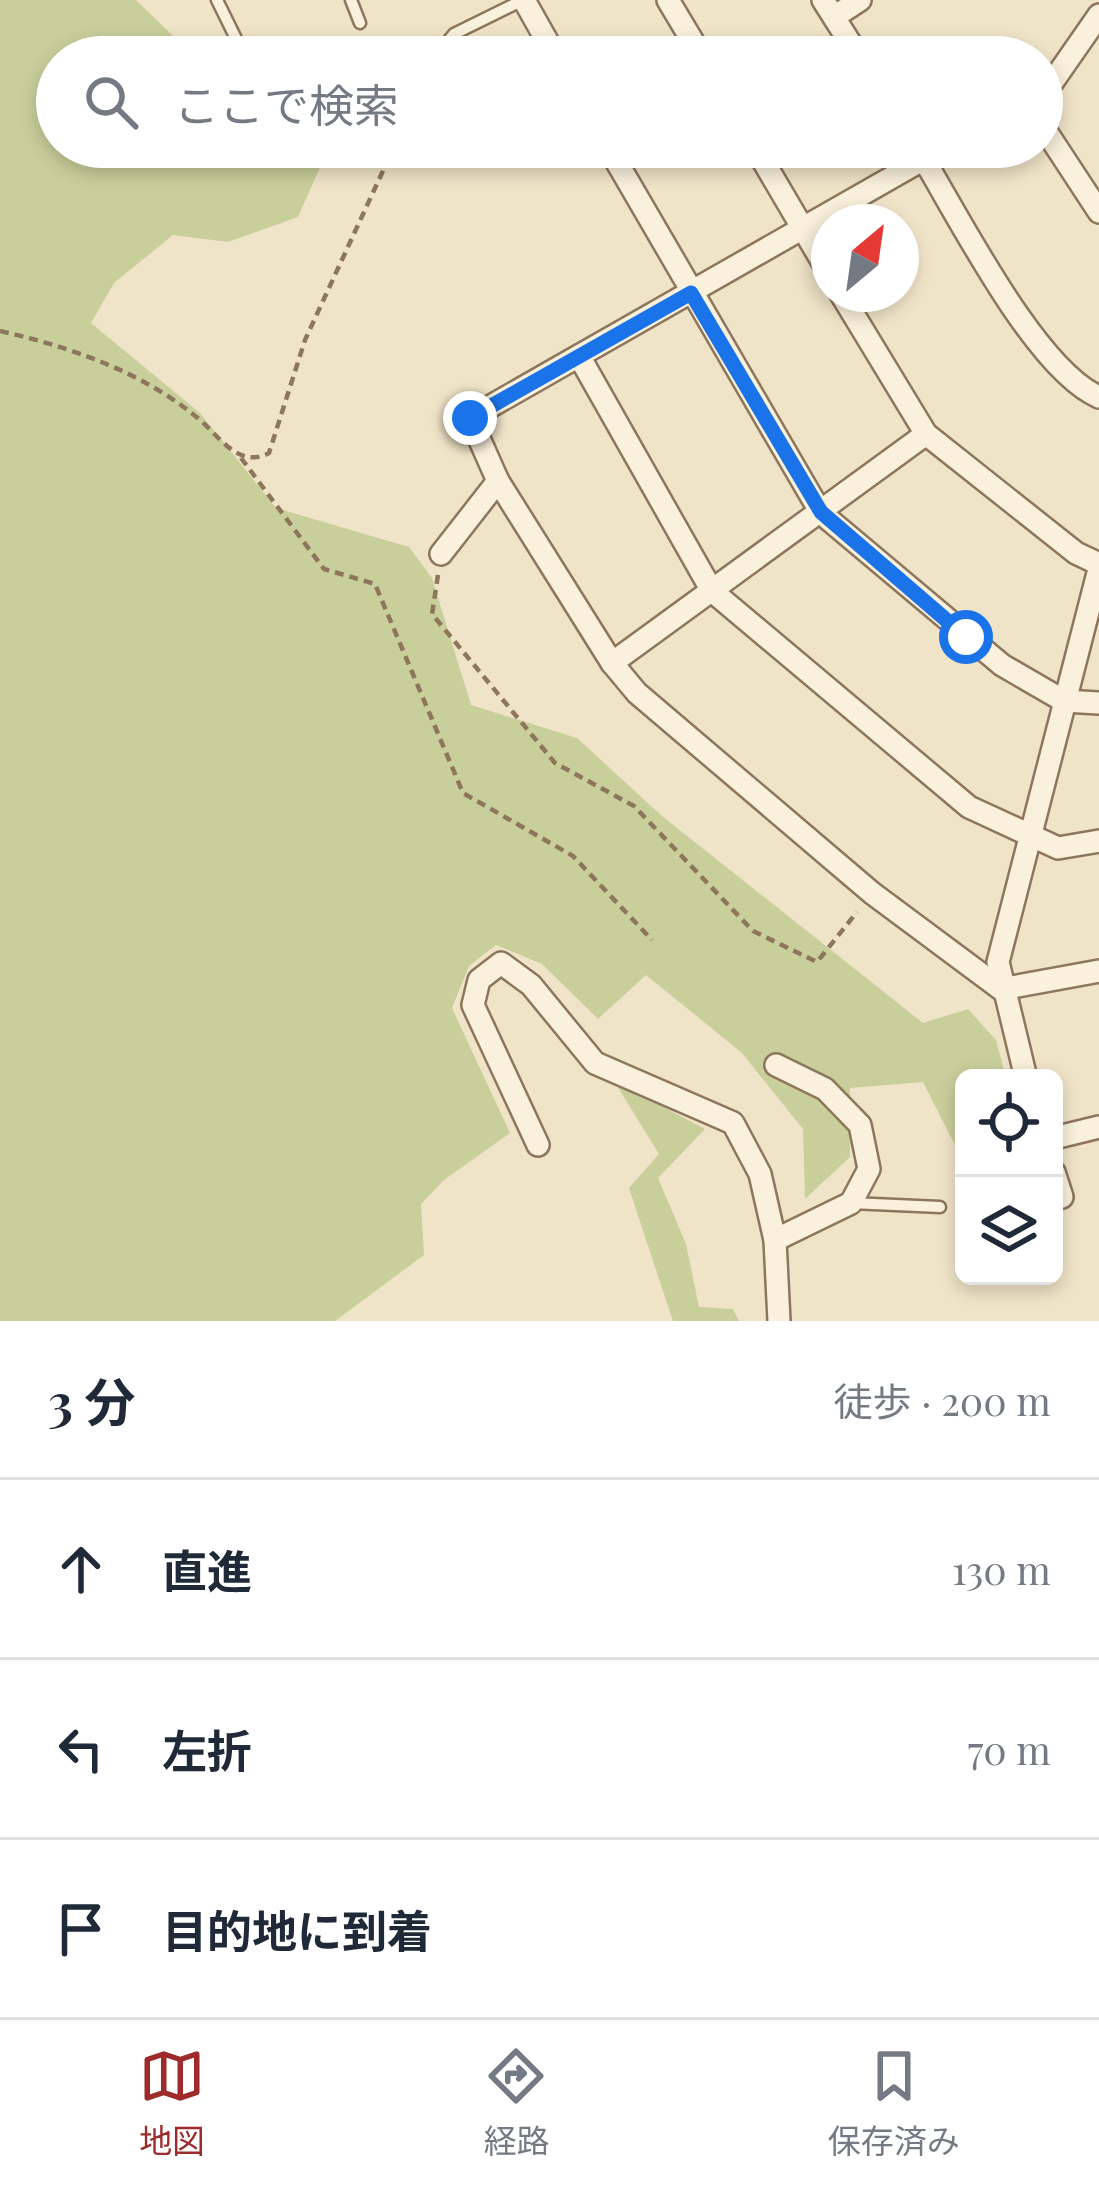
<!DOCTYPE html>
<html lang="ja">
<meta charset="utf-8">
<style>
:root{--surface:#fff;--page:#f6f6f7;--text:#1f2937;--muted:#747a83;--line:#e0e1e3;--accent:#9e2a2b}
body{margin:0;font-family:"Playfair Display","Noto Sans JP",serif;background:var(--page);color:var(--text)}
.controls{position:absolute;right:36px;bottom:36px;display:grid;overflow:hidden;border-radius:18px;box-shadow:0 6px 18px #0003}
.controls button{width:108px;height:108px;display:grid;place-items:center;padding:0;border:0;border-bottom:3px solid var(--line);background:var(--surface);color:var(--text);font:60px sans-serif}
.compass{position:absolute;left:811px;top:204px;width:108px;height:108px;border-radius:50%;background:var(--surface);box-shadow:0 6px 18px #0003;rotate:29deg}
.stop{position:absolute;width:36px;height:36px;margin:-27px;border:9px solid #1a73e8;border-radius:50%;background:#fff}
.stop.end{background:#1a73e8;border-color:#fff;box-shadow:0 3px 12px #0008}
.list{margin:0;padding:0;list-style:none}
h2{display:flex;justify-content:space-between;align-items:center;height:156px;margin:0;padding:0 48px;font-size:51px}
h2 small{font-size:39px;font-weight:400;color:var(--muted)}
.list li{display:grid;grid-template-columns:78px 1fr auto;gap:36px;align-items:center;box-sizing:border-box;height:180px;padding:0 48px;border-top:3px solid var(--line)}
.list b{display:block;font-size:45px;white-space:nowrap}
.list em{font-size:39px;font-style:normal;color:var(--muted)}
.icon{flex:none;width:66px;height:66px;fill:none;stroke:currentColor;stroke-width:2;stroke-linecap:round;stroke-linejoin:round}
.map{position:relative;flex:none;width:1099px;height:1321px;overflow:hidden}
.search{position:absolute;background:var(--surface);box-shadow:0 6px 18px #0003;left:36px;right:36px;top:36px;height:132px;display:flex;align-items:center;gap:30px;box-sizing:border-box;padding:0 42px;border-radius:66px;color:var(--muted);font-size:45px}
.sheet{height:696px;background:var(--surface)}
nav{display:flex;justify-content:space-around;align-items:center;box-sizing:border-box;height:168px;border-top:3px solid var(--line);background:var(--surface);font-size:33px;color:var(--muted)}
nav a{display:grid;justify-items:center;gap:6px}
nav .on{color:var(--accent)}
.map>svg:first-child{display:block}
.green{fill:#c9cf9b}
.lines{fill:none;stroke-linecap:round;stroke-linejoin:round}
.service-casing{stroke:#8d765c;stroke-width:15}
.minor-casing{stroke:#8d765c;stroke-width:26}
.path{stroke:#8d765c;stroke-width:4.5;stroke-dasharray:9 6;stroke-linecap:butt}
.service{stroke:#faf1dc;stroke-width:10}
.minor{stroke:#faf1dc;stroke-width:21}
.route{stroke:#1a73e8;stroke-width:15}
</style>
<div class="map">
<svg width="1099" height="1321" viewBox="0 0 1099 1321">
<rect width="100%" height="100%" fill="#f0e4c8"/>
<!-- green -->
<g class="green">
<path d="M0,0H136L195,57H57V147H292L321,165L298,217L228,242L173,235L114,283L91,323L200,413L276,508L409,547L432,578L471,705L577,738L662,816L923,1023L968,1009L996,1040L1006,1078H964V1163L923,1082L850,1088V1157L805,1199L803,1129L742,1053L646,975L598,1019L542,964L496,945L469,966L452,1008L510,1133L444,1180L421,1204L424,1255L335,1321H0Z"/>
<path d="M614,1081L705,1129L658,1178L686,1244L699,1307L733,1309L739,1321H673L629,1188L659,1154Z"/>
</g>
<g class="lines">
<defs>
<g id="service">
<path d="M217,0L245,57"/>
<path d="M351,0L360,23"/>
<path d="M435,57L454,34L523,0"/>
<path d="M851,1203L940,1207"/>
</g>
<g id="minor">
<path d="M524,0L556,57"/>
<path d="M668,0L702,57"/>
<path d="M823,0L859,57"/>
<path d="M834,17L860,0"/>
<path d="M1042,97L1099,15"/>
<path d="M1042,125L1099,212"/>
<path d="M608,147L821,513L1002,665L1064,701L1099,703"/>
<path d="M755,147L829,273"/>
<path d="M917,148C956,211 1034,369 1099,397"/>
<path d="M924,159L470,418L498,481L612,663L637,693L872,893L1001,989L1099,971"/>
<path d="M841,294L926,434L1076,553L1099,564"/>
<path d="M579,356L712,591L969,807L1058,848L1099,841"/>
<path d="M441,554L498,481"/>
<path d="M612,663L926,434"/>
<path d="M1026,1078L998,962L1099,569"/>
<path d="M1054,1138L1099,1127"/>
<path d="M538,1145L473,1005L479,980L501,963L531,985L595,1063L733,1123L760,1174L775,1240L779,1321"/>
<path d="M1054,1172L1062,1197"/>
<path d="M775,1240L851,1203L869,1169L860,1125L825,1089L776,1065"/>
</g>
</defs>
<!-- service casing -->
<use href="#service" class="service-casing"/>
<!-- minor casing -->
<use href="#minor" class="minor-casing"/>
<!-- path -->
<g class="path">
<path d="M0,331C67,346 140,371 194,415C218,433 237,470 269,453L305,340L394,147"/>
<path d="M241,458L324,569L375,584L463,793L573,856L652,940"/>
<path d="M438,575L432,614L555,763L634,806L753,931L817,962L857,912"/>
</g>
<!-- service -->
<use href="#service" class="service"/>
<!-- minor -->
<use href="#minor" class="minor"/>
</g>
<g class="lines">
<!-- route -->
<path class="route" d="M470,418L691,293L821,512L966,637"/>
</g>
</svg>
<div class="controls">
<button><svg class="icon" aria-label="locate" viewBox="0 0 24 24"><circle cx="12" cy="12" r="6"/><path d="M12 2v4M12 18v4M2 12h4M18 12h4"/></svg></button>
<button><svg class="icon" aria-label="layers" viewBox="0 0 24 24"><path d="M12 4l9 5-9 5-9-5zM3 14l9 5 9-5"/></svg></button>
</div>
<svg class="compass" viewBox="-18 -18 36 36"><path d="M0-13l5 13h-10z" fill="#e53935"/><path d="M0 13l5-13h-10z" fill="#747a83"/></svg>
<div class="stop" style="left:966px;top:637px"></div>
<div class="stop end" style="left:470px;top:418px"></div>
<div class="search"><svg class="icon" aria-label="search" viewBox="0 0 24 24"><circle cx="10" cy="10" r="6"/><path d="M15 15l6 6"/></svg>ここで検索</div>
</div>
<section class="sheet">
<h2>3 分<small>徒歩 · 200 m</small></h2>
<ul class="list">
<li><svg class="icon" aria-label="ahead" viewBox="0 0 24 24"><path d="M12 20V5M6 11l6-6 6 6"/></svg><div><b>直進</b></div><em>130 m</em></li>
<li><svg class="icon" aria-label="left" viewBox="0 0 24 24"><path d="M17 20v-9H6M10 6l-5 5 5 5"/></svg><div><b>左折</b></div><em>70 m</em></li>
<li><svg class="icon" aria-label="arrive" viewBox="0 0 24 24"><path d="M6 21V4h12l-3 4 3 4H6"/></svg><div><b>目的地に到着</b></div></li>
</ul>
</section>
<nav>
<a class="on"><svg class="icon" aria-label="map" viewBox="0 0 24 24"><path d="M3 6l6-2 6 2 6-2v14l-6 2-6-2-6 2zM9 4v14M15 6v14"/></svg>地図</a>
<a><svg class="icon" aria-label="directions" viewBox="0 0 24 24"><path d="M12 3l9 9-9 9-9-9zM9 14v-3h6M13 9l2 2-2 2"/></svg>経路</a>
<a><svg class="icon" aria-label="saved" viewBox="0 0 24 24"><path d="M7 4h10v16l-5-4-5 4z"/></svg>保存済み</a>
</nav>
